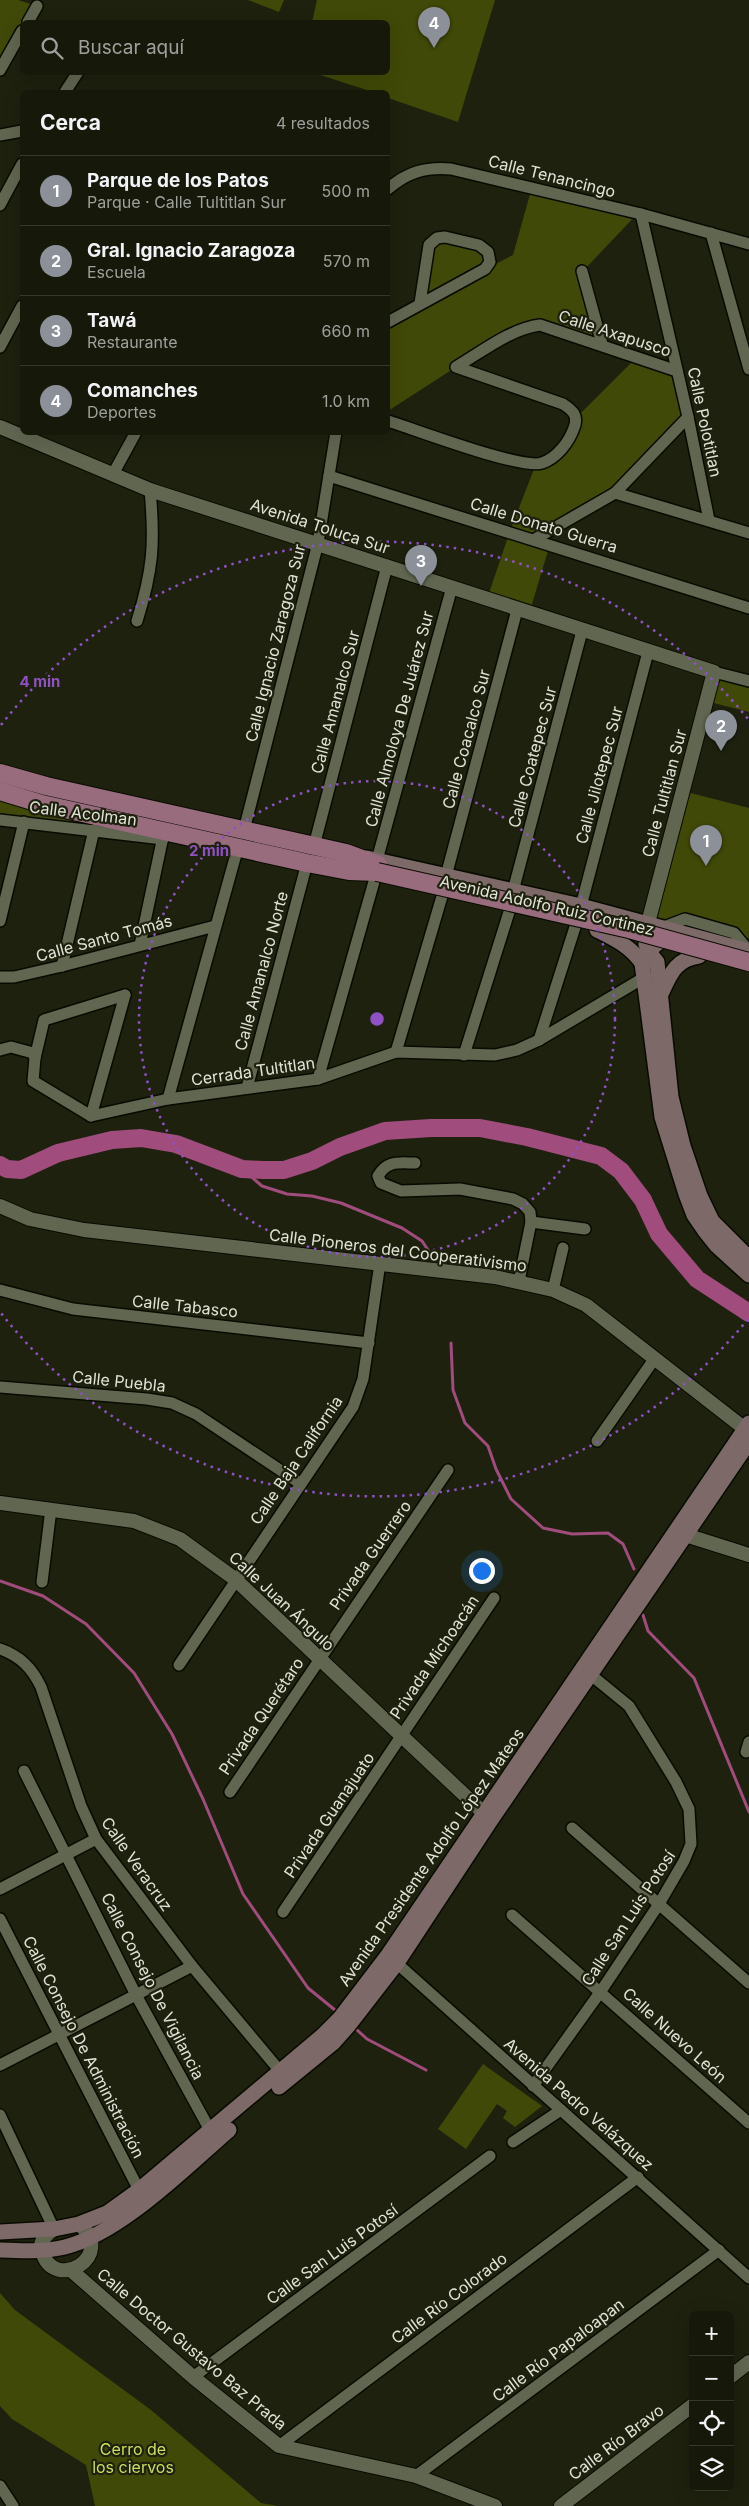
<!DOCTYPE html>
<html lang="es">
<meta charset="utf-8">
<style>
:root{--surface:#16190a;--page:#1f2213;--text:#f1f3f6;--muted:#9ea09c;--line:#35382b;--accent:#8c9099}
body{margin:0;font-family:Inter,sans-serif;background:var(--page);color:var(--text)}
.controls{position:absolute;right:15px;bottom:15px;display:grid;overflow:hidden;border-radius:8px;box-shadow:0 5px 20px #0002}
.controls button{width:45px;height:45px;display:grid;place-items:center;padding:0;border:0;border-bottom:1px solid var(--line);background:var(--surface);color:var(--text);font:25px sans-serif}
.you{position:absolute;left:481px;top:1570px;width:18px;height:18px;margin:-12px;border:4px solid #fff;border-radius:50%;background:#1a73e8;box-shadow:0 0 0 8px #1a73e833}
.badge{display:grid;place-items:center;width:32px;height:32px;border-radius:50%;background:var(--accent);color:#fff;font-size:16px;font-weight:700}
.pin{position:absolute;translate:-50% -41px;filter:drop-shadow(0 1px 2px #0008)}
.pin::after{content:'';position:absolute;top:26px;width:18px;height:15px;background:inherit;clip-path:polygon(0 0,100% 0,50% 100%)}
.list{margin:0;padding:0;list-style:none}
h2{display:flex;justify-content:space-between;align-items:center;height:65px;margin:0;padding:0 20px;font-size:21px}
h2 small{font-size:16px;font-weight:400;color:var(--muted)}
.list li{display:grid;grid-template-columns:32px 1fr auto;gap:15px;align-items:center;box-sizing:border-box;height:70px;padding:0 20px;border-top:1px solid var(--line)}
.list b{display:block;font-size:19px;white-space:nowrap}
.list p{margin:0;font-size:16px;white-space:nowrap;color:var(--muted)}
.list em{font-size:16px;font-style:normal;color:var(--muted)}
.icon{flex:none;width:28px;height:28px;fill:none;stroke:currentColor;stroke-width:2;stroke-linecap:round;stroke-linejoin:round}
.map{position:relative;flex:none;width:749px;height:2506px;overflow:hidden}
.search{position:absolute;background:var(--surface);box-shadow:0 5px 20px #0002;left:20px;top:20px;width:370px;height:55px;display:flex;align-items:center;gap:12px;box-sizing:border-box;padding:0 18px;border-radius:8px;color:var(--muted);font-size:19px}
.panel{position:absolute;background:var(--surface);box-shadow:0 5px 20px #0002;left:20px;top:90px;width:370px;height:345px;border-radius:8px}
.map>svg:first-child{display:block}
.green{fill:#414908}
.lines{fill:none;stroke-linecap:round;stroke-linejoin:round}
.stream{stroke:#a04c7d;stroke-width:3}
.river{stroke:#a04c7d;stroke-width:18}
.minor-casing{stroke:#080b00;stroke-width:14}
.tertiary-casing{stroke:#080b00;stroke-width:16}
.secondary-casing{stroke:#080b00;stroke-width:18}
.primary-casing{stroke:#080b00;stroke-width:20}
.minor{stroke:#616651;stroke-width:11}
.tertiary{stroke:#616651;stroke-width:14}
.secondary{stroke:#7d6967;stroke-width:15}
.primary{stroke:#986c7d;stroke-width:18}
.primary-bridge-casing{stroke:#080b00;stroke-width:20;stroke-linecap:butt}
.primary-bridge{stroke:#986c7d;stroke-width:18}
.ring{fill:none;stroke:#8f51c4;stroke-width:2.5;stroke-dasharray:2.5 5}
.labels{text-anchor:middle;stroke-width:4.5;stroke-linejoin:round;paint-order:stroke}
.street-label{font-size:16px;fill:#e1e3d7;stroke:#1e210e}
.park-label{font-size:16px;fill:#cadf5d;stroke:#1e210e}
.centre{fill:#8f51c4;stroke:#1e210e;stroke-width:2.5}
.ring-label{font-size:15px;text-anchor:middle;font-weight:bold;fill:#8f51c4;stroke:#1e210e;stroke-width:4.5;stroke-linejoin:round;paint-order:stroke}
</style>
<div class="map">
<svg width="749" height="2506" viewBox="0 0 749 2506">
<rect width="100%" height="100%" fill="#1e210e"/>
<!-- green -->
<g class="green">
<path d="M0,0H18L37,6L22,22V31L0,70Z"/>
<path d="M248,0H284L279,12Z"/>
<path d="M317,0H495L458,122L388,98V92H373L314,73L388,72V22H312Z"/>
<path d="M532,187L640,211L583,271L602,344L540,325L456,367L388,411V322L420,303L436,238L488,252L486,269L513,255Z"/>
<path d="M637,357L677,371L688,417L615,493L536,539L550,544L529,614L487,599L510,531L536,464L551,459L576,418Z"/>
<path d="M714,672L749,681V712L706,701Z"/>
<path d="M0,791L164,830L0,820Z"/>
<path d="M683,791L749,808V938L678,931L648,923Z"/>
<path d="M483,2064L542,2106L515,2127L503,2118L507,2111L497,2104L466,2149L438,2129Z"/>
<path d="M0,2293L15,2310L151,2410L261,2503L278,2506H95L86,2465L12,2419L0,2406Z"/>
</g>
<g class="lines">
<!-- stream -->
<g class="stream">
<path d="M242,1169L262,1186L287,1194L312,1196L341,1203L402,1228L422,1241L432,1256"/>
<path d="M451,1343L453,1390L465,1423L488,1446L496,1469L511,1499L543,1528L572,1534L608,1533L623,1544L634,1569"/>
<path d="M0,1581L43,1596L86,1624L134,1673L172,1734L203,1799L243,1894L308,1988L335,2010"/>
<path d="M643,1615L648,1631L694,1678L749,1812"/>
<path d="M357,2030L367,2039L426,2070"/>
</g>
<!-- river -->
<path class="river" d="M0,1165L7,1169L21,1170L58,1153L112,1140L141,1138L176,1144L242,1169L263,1170H284L312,1161L340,1147L385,1131L431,1128H480L527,1137L601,1156L621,1171L643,1200L659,1234L697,1279L749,1313"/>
<defs>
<g id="minor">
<path d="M28,22L37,6"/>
<path d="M0,70L22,31"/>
<path d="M65,92L78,72"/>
<path d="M0,135L22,131"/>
<path d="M388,189C407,172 425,167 451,169L641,214L749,244"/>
<path d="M0,205L22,164"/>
<path d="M641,214L688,417L709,520"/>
<path d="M711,233L749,369"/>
<path d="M582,271L602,344"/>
<path d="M388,322L485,269L490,262L488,252L479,245L445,237L437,238L429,245L420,303"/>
<path d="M0,347L22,306"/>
<path d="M388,421C414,429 521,470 542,463C557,458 569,442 574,428C579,415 572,410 563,404L456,367C483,351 510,329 540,325L677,371"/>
<path d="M113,474L136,432"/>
<path d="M329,476L749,608"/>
<path d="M615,493L749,533"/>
<path d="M535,539L615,493L688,417"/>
<path d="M137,621C153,570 155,543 150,490"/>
<path d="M714,672L749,681"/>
<path d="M0,820L163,839"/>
<path d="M244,830L318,543L336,432"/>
<path d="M314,846L387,566"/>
<path d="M377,860L452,587"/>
<path d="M446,876L517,610"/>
<path d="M513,891L582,631"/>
<path d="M581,906L648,652"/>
<path d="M0,921L24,822"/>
<path d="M664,927L685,919L734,933L748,950"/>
<path d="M140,945L164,832"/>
<path d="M62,966L94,830"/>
<path d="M0,977H14L62,966L215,926"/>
<path d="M125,995L44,1020L35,1058L33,1081L91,1116L168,1099L318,1079L396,1052L495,1055L517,1050L539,1040L645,977"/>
<path d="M539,1040L576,924"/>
<path d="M0,1050L11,1047L33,1053L35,1058"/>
<path d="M396,1052L443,893"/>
<path d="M464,1055L510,909"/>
<path d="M318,1079L375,878"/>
<path d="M247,1088L307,863"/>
<path d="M168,1099L238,847"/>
<path d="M91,1116L125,995"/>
<path d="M415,1163C399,1163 387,1160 378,1176L381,1183L401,1191L460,1189L513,1199L523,1204L530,1212L531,1222L519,1281"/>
<path d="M531,1222L585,1229"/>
<path d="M0,1290L73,1309L369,1343"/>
<path d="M553,1290L563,1248"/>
<path d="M0,1387L147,1399L172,1403L196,1414L301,1484"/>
<path d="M597,1441L655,1358"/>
<path d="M42,1582L51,1509"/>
<path d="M0,1649C20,1656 32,1668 41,1687L81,1806L96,1839L192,1966L285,2077"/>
<path d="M179,1665L353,1407L363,1379L380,1263"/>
<path d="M746,1752L749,1742"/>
<path d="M24,1771L136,1995L211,2132"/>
<path d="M230,1792L448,1470"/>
<path d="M572,1828L749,1983"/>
<path d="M0,1889L96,1839"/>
<path d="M283,1912L494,1598"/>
<path d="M512,1915L749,2123"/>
<path d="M0,1919L139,2190"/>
<path d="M391,1958L749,2278"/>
<path d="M0,2065L192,1966"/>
<path d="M533,2086L601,1991L659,1904L684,1861L691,1844L689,1809L676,1782L629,1706L585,1670"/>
<path d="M0,2115L54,2229"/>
<path d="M513,2142L561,2110"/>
<path d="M193,2377L490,2156"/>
<path d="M279,2446L638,2177"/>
<path d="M416,2476L719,2250"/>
<path d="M0,2486L13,2506"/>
</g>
<g id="tertiary">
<path d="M0,427L150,490L714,672L648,923"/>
<path d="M0,1206L30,1219L84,1230L495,1277L553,1290L586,1305L749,1432"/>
<path d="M0,1503L134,1521L180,1539L235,1579L491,1820"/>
<path d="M676,1532L749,1555"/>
<path d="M54,2229C46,2234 39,2241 42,2251C53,2294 118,2256 79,2224"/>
<path d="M72,2271L193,2377L279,2446L416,2476L495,2506"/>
<path d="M730,2377L749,2362"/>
<path d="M561,2506L693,2405"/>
</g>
<g id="secondary">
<path d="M367,858L581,906L749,951"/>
<path d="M597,930C615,939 630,946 642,963"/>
<path d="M672,938C657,939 648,951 642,963L662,1117L686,1194L694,1215L705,1231L717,1246L749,1275"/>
<path d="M646,944L648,951L657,962L671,1097L683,1146L700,1196L712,1221L749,1258"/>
<path d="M662,992C671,972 677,959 699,956"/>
<path d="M279,2087L333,2043L349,2025L397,1963L491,1820L749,1442"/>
<path d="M0,2232L54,2229L79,2224L107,2213L139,2190L322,2036L340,2018L388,1955L749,1423"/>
<path d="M0,2250C22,2251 43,2252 65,2247C121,2233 185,2168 229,2130"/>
</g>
<g id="primary">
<path d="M0,773L46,786L346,853L378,865"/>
<path d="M0,791L42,804L307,863L349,871L377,872"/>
</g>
</defs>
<!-- minor casing -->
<use href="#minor" class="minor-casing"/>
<!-- tertiary casing -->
<use href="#tertiary" class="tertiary-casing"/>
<!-- secondary casing -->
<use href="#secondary" class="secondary-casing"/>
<!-- primary casing -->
<use href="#primary" class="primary-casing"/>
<!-- minor -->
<use href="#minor" class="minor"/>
<!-- tertiary -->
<use href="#tertiary" class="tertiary"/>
<!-- secondary -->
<use href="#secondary" class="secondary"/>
<!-- primary -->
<use href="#primary" class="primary"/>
<defs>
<path id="primary-bridge" d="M377,872L629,929L749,962"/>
</defs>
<!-- primary-bridge casing -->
<use href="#primary-bridge" class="primary-bridge-casing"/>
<!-- primary-bridge -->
<use href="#primary-bridge" class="primary-bridge"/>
</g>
<!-- distance rings -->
<g class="ring">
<circle cx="377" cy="1019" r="238"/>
<path d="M748 1319A477 477 0 0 1 1 1313M1 725A477 477 0 0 1 748 719"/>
</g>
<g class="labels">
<!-- street labels -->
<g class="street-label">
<text transform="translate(552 176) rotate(14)" y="6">Calle Tenancingo</text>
<text transform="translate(615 333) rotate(18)" y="6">Calle Axapusco</text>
<text transform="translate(705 422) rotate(78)" y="6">Calle Polotitlan</text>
<text transform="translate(544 525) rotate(17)" y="6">Calle Donato Guerra</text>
<text transform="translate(320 526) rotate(18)" y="6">Avenida Toluca Sur</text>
<text transform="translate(275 643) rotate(-76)" y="6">Calle Ignacio Zaragoza Sur</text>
<text transform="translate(335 702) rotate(-75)" y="6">Calle Amanalco Sur</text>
<text transform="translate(399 719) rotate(-75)" y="6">Calle Almoloya De Juárez Sur</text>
<text transform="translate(466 739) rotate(-75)" y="6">Calle Coacalco Sur</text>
<text transform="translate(532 757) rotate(-75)" y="6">Calle Coatepec Sur</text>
<text transform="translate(599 775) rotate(-75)" y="6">Calle Jilotepec Sur</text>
<text transform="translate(664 793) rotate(-75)" y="6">Calle Tultitlan Sur</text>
<text transform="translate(83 813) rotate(7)" y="6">Calle Acolman</text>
<text transform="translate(547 905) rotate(13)" y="6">Avenida Adolfo Ruiz Cortinez</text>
<text transform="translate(104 938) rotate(-15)" y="6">Calle Santo Tomás</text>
<text transform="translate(261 971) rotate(-75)" y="6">Calle Amanalco Norte</text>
<text transform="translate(253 1071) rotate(-8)" y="6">Cerrada Tultitlan</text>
<text transform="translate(398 1250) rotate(7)" y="6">Calle Pioneros del Cooperativismo</text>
<text transform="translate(185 1306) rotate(6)" y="6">Calle Tabasco</text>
<text transform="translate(119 1381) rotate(6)" y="6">Calle Puebla</text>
<text transform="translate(296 1460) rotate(-56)" y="6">Calle Baja California</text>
<text transform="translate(370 1555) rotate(-55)" y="6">Privada Guerrero</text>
<text transform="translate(282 1601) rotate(43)" y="6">Calle Juan Ángulo</text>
<text transform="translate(434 1657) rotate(-56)" y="6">Privada Michoacán</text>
<text transform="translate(261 1716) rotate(-56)" y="6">Privada Querétaro</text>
<text transform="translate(329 1815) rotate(-56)" y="6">Privada Guanajuato</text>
<text transform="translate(431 1857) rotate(-55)" y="6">Avenida Presidente Adolfo López Mateos</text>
<text transform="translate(137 1864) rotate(55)" y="6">Calle Veracruz</text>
<text transform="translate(628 1918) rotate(-57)" y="6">Calle San Luis Potosí</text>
<text transform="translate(153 1986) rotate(63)" y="6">Calle Consejo De Vigilancia</text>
<text transform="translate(675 2035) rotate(42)" y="6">Calle Nuevo León</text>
<text transform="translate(84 2047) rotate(63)" y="6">Calle Consejo De Administración</text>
<text transform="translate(579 2104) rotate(41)" y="6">Avenida Pedro Velázquez</text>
<text transform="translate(332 2254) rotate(-36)" y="6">Calle San Luis Potosí</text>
<text transform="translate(449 2298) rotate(-37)" y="6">Calle Río Colorado</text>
<text transform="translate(192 2349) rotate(40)" y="6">Calle Doctor Gustavo Baz Prada</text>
<text transform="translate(558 2350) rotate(-37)" y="6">Calle Río Papaloapan</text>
<text transform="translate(616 2442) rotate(-37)" y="6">Calle Río Bravo</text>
</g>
<!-- park labels -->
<g class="park-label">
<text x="133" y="2455">Cerro de<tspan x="133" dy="18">los ciervos</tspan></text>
</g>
</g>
<circle cx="377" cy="1019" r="8" class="centre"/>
<g class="ring-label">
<text x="40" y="687">4 min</text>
<text x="209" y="856">2 min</text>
</g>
</svg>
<div class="controls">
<button>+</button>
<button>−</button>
<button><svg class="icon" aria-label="locate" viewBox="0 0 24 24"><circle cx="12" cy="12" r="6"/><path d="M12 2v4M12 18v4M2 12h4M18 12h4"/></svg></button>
<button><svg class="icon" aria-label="layers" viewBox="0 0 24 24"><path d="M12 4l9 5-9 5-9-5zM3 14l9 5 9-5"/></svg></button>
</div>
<div class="you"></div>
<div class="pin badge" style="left:706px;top:866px">1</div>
<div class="pin badge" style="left:721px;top:751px">2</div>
<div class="pin badge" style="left:421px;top:586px">3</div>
<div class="pin badge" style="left:434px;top:48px">4</div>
<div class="search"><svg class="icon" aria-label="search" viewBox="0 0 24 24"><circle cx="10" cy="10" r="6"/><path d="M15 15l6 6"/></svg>Buscar aquí</div>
<section class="panel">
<h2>Cerca<small>4 resultados</small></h2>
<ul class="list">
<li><span class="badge">1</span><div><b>Parque de los Patos</b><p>Parque · Calle Tultitlan Sur</p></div><em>500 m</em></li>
<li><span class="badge">2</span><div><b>Gral. Ignacio Zaragoza</b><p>Escuela</p></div><em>570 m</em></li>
<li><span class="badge">3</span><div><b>Tawá</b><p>Restaurante</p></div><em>660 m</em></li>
<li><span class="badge">4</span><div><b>Comanches</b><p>Deportes</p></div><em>1.0 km</em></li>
</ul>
</section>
</div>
